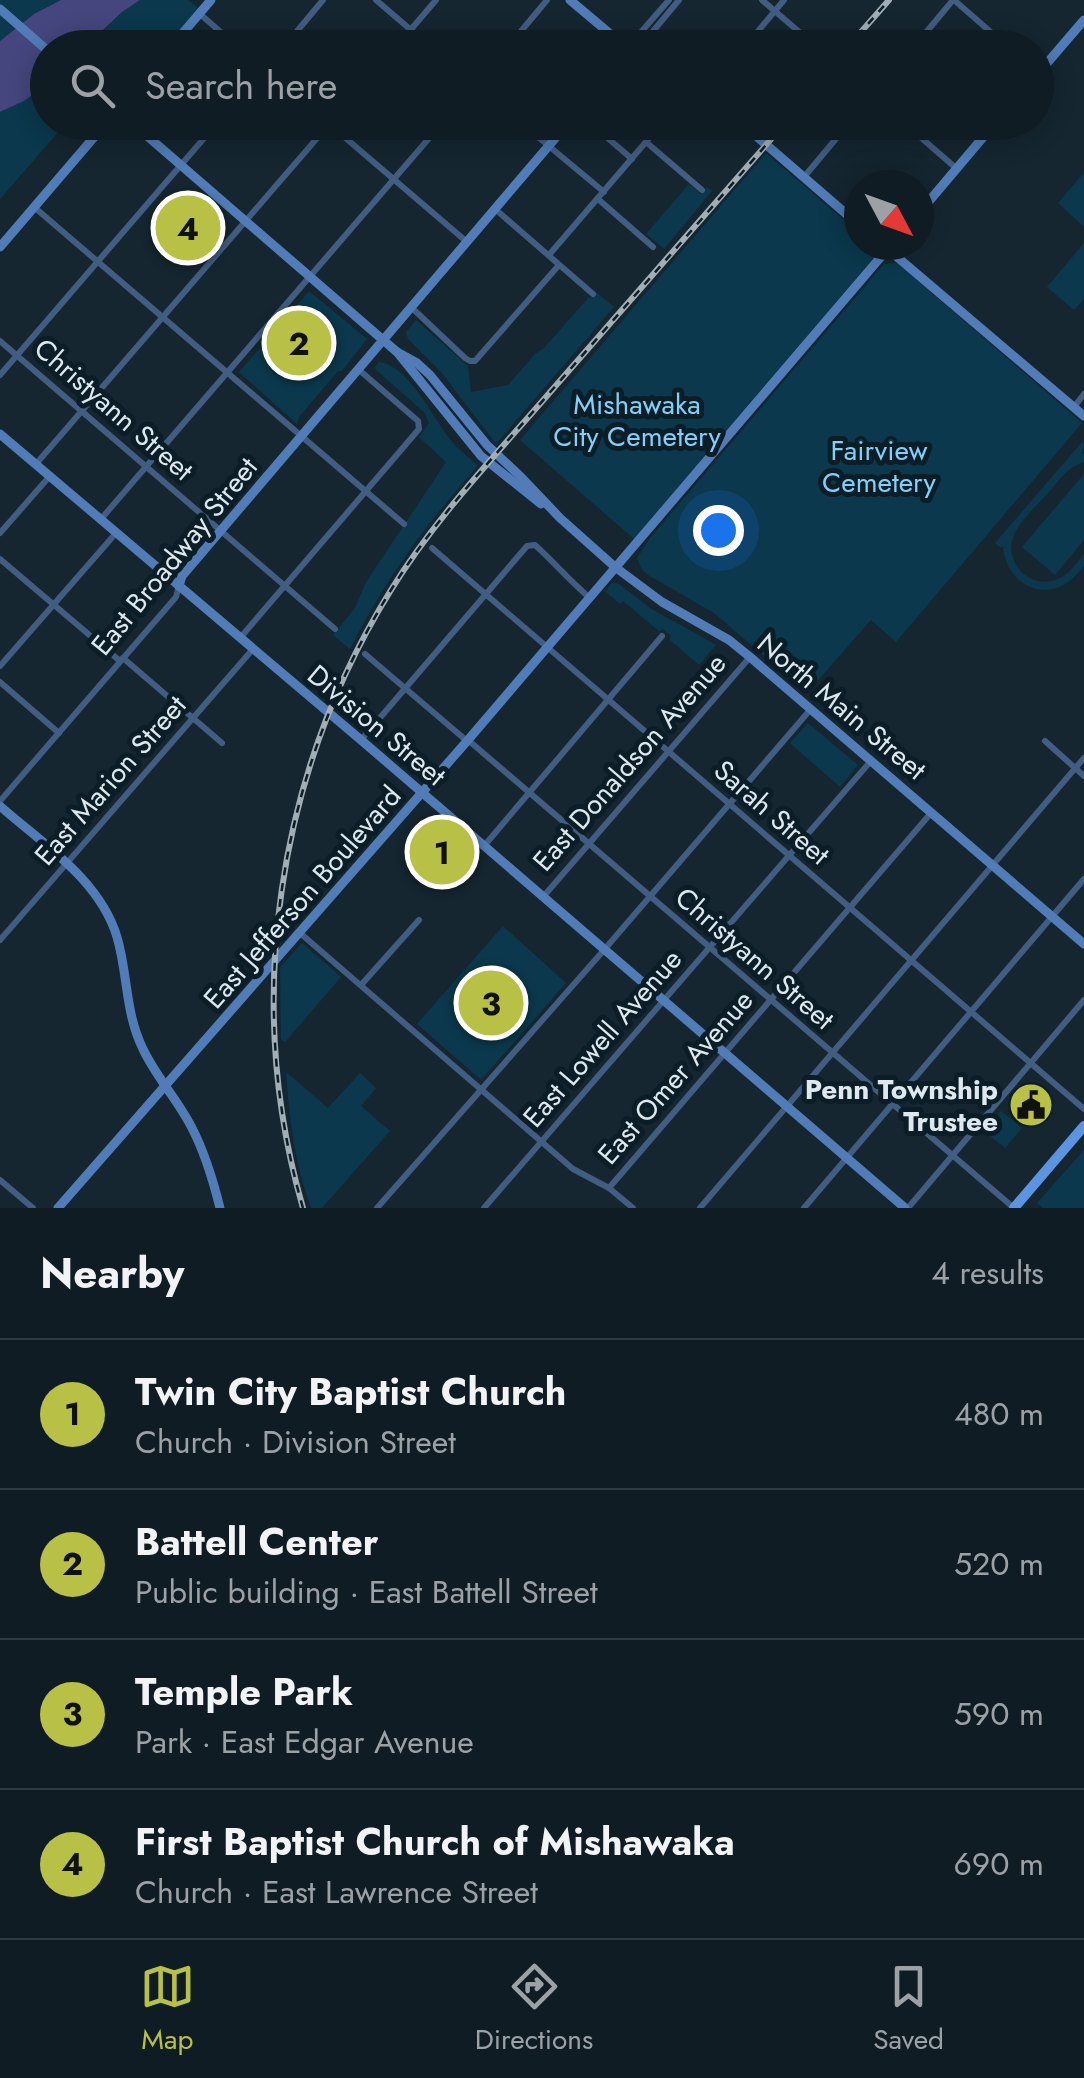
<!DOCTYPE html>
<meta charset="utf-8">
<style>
:root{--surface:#101c24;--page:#1e2931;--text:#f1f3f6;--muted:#9ca1a6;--line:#303a41;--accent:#b9c046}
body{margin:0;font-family:Jost,sans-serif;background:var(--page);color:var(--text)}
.compass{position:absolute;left:844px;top:170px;width:90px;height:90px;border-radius:50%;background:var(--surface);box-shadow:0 5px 25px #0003;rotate:131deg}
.you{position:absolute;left:718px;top:530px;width:35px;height:35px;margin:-25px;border:8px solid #fff;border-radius:50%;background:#1a73e8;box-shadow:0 0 0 15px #1a73e833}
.badge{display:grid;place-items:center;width:65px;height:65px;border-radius:50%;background:var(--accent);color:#111;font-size:32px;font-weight:700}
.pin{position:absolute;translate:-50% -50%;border:5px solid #fff;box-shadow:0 2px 10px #0006}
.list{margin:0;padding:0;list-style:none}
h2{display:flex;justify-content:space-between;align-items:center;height:130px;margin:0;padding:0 40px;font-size:42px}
h2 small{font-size:32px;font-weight:400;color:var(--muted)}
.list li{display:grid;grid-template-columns:65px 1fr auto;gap:30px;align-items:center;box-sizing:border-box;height:150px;padding:0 40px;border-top:2px solid var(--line)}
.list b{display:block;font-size:38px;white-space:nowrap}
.list p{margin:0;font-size:32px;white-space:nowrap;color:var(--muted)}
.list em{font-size:32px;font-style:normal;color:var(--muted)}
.icon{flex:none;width:55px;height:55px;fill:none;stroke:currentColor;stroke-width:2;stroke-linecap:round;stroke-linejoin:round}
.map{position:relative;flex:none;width:1084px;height:1208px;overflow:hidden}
.search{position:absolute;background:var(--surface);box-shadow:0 5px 25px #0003;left:30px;right:30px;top:30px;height:110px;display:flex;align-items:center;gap:25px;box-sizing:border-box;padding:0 35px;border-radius:55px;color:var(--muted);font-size:38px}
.sheet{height:730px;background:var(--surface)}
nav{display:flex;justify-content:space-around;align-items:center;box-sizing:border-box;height:140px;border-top:2px solid var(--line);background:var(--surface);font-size:28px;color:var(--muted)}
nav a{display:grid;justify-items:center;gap:5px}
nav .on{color:var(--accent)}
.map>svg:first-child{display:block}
.green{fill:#0b384c}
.water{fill:#44467d}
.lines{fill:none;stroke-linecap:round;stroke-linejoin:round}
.street{stroke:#425d82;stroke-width:6}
.secondary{stroke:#517cb7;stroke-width:9}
.primary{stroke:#5c94e1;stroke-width:10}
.rail-casing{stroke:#a1aeb5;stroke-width:6}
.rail{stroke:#0b1d26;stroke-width:2.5;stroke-dasharray:8;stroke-linecap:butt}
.labels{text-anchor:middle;stroke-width:10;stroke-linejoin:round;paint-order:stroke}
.park-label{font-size:28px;fill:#81d0f9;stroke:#0b1d26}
.street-label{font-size:28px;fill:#dee9ef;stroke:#0b1d26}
.poi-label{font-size:28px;font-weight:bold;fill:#dee9ef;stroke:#0b1d26;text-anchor:end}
</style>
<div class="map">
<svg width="1084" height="1208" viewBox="0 0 1084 1208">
<rect width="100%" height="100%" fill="#152630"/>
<!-- green -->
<g class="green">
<path d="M0,0H61L34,14L0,41Z"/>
<path d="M140,0H188L200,9L164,47L85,48L122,12Z"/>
<path d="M47,84L48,122L66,123L0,199V112L24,101Z"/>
<path d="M766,153L859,233V245H874L877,248V254L634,539L520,440Z"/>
<path d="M1083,174L1084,175V227L1058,203Z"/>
<path d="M689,184L701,194L707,187L712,191L664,249L646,234Z"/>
<path d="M1084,243V299L1074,310L1047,287Z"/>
<path d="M897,263L1082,423L896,642L871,620L807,693L714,613L648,575L641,568L637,558L650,538L884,264Z"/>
<path d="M309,291L367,339L342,371H338L299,417L297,424L239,372Z"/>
<path d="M596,292L614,307L496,444L441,372L408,339L406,332L416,320L468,366L471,392L508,385L535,354L544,348L589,297L591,298Z"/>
<path d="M379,362C407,364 432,416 449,438C458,450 468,456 478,466C426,523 385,580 350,649L333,635L355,608L366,582L446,462L419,437L429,423L425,413L374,368Z"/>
<path d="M1082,442L1084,444L1082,454H1084V462C1068,467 1060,479 1049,492C1037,506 1016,523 1012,541C1007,566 1031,588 1055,580C1068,576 1076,564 1084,554V566C1077,574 1070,583 1059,587C1030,598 1005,575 1003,546L1001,548L995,543Z"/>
<path d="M1084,474V540L1055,575L1022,547Z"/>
<path d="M613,582L619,584L650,608L716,645L699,665L669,639L671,636L663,629L659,631L623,601L620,604L605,591Z"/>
<path d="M808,723L858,765L840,787L790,743Z"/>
<path d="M503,926L566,983L481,1080L417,1024Z"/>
<path d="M302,943L341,977L285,1042L281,1039L280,967Z"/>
<path d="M286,1072L328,1108L360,1073L376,1088L361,1106L390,1131L322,1208H311C295,1164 289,1118 286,1072Z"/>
<path d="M1001,1111L1022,1128L1005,1148L984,1131Z"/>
<path d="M1084,1150V1208H1043L1037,1203Z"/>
</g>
<!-- water -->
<path class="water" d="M61,0H140L122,12L85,47L48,48L47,84L24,101L0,112V41L34,14Z"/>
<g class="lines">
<!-- street -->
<g class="street">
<path d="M376,0L432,48"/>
<path d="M762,0L812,43"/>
<path d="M954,0L1009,48"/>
<path d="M200,14L239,48"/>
<path d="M637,44L649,36L679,0"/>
<path d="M637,44L642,31L669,0"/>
<path d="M283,48L323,0"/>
<path d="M395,48L436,0"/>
<path d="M507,48L547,0"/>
<path d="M744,48L784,0"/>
<path d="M913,48L953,0"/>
<path d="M520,122L604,192"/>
<path d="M589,122L632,159"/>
<path d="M903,122L957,169"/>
<path d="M328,123L467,242"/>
<path d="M646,142L702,190"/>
<path d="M804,177L850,122"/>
<path d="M598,199L653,247"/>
<path d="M34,207L404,524"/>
<path d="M495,209L593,294"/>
<path d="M549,255L663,122"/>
<path d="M411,307L465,358L470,361H475L559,265"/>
<path d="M0,341L335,629"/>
<path d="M0,375L218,122"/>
<path d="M1074,407L1084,394"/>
<path d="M36,464L331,122"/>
<path d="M101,519L443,122"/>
<path d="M0,533L49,477"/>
<path d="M432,548L1084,1109"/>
<path d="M0,559L120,661"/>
<path d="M240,638L419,429L418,421L358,369"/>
<path d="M365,654L467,741"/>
<path d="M123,658L222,743"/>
<path d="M0,666L116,533"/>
<path d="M0,682L59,733"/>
<path d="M361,740L527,546L535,545C554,562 570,581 590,598"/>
<path d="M468,740L1014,1208"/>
<path d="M1045,741L1084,776"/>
<path d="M0,801L176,597L179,586"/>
<path d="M484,846L662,636"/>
<path d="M543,897L750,657"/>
<path d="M300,933L573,1169L609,1188L633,1208"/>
<path d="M0,940L253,649"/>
<path d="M361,985L419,920"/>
<path d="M0,1180L33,1208"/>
<path d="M609,1188L931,813"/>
<path d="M377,1208L604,950L810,710"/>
<path d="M484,1208L870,762"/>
<path d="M700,1208L1084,758"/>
<path d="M804,1208L1084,879"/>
<path d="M908,1208L1084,1000"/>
</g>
<!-- secondary -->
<g class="secondary">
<path d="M570,0L621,43L652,48"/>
<path d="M0,9L48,51"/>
<path d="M170,48L211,0"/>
<path d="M1036,76L1084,20"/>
<path d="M131,122L397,352L481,456L541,504"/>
<path d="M740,122L859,225"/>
<path d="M919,213L996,122"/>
<path d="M883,245L1084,416"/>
<path d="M0,247L107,122"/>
<path d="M397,352L417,363L430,375L487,445L522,478L560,518L615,567L662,602L729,640L750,657L1084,944"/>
<path d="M0,434L361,740L905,1208"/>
<path d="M179,586L182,576L569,122"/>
<path d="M0,806C43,844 100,880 117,937C128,974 125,1013 143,1049C156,1077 178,1100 192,1128C205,1153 213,1180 220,1208"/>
<path d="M58,1208L468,740L891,245"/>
</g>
<!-- primary -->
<path class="primary" d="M1014,1208L1084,1126"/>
<defs>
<g id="rail">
<path d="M847,48L889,0"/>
<path d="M303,1208C243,1001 277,773 391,590C436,517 496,455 552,390C630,301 708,212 786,122"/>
</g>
</defs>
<!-- rail casing -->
<use href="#rail" class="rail-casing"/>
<!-- rail -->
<use href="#rail" class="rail"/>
</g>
<!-- icons -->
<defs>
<symbol id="civic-disc" viewBox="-11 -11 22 22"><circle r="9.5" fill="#b9c046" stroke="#0b1d26"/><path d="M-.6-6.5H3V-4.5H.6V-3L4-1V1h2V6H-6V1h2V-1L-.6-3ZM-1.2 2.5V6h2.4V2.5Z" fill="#111"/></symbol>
</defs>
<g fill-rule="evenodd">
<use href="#civic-disc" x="1006" y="1080" width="50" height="50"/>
</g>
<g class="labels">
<!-- park labels -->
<g class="park-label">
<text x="637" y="414">Mishawaka<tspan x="637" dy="32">City Cemetery</tspan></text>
<text x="879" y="460">Fairview<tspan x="879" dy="32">Cemetery</tspan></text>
</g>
<!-- street labels -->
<g class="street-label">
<text transform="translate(114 409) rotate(41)" y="10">Christyann Street</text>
<text transform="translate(174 556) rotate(-51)" y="10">East Broadway Street</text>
<text transform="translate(842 706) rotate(40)" y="10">North Main Street</text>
<text transform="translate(377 725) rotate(40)" y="10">Division Street</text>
<text transform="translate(629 762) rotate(-49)" y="10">East Donaldson Avenue</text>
<text transform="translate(110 780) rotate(-49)" y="10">East Marion Street</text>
<text transform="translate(772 812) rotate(41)" y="10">Sarah Street</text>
<text transform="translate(302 897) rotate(-49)" y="10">East Jefferson Boulevard</text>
<text transform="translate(755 958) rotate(41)" y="10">Christyann Street</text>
<text transform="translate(602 1038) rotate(-49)" y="10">East Lowell Avenue</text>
<text transform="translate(675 1077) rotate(-49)" y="10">East Omer Avenue</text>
</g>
<!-- poi labels -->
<g class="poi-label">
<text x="998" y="1099">Penn Township<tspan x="998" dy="32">Trustee</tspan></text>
</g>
</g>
</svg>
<svg class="compass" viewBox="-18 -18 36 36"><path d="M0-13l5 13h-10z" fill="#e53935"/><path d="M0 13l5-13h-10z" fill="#9ca1a6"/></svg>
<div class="you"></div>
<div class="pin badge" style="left:442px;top:852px">1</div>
<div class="pin badge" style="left:299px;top:343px">2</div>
<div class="pin badge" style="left:491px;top:1003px">3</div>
<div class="pin badge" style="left:188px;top:228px">4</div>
<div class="search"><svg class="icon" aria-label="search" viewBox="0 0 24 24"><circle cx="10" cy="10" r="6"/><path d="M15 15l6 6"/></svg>Search here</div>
</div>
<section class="sheet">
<h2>Nearby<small>4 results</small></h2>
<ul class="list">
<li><span class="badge">1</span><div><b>Twin City Baptist Church</b><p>Church · Division Street</p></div><em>480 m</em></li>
<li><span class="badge">2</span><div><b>Battell Center</b><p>Public building · East Battell Street</p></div><em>520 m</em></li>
<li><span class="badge">3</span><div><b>Temple Park</b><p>Park · East Edgar Avenue</p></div><em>590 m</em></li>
<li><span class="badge">4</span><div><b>First Baptist Church of Mishawaka</b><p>Church · East Lawrence Street</p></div><em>690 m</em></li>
</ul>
</section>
<nav>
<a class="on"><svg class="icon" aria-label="map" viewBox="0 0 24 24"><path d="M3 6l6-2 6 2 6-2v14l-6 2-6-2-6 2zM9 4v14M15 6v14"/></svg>Map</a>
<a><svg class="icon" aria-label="directions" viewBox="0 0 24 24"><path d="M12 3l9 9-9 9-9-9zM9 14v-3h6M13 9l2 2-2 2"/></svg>Directions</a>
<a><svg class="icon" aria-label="saved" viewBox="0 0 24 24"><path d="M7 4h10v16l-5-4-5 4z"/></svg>Saved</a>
</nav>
